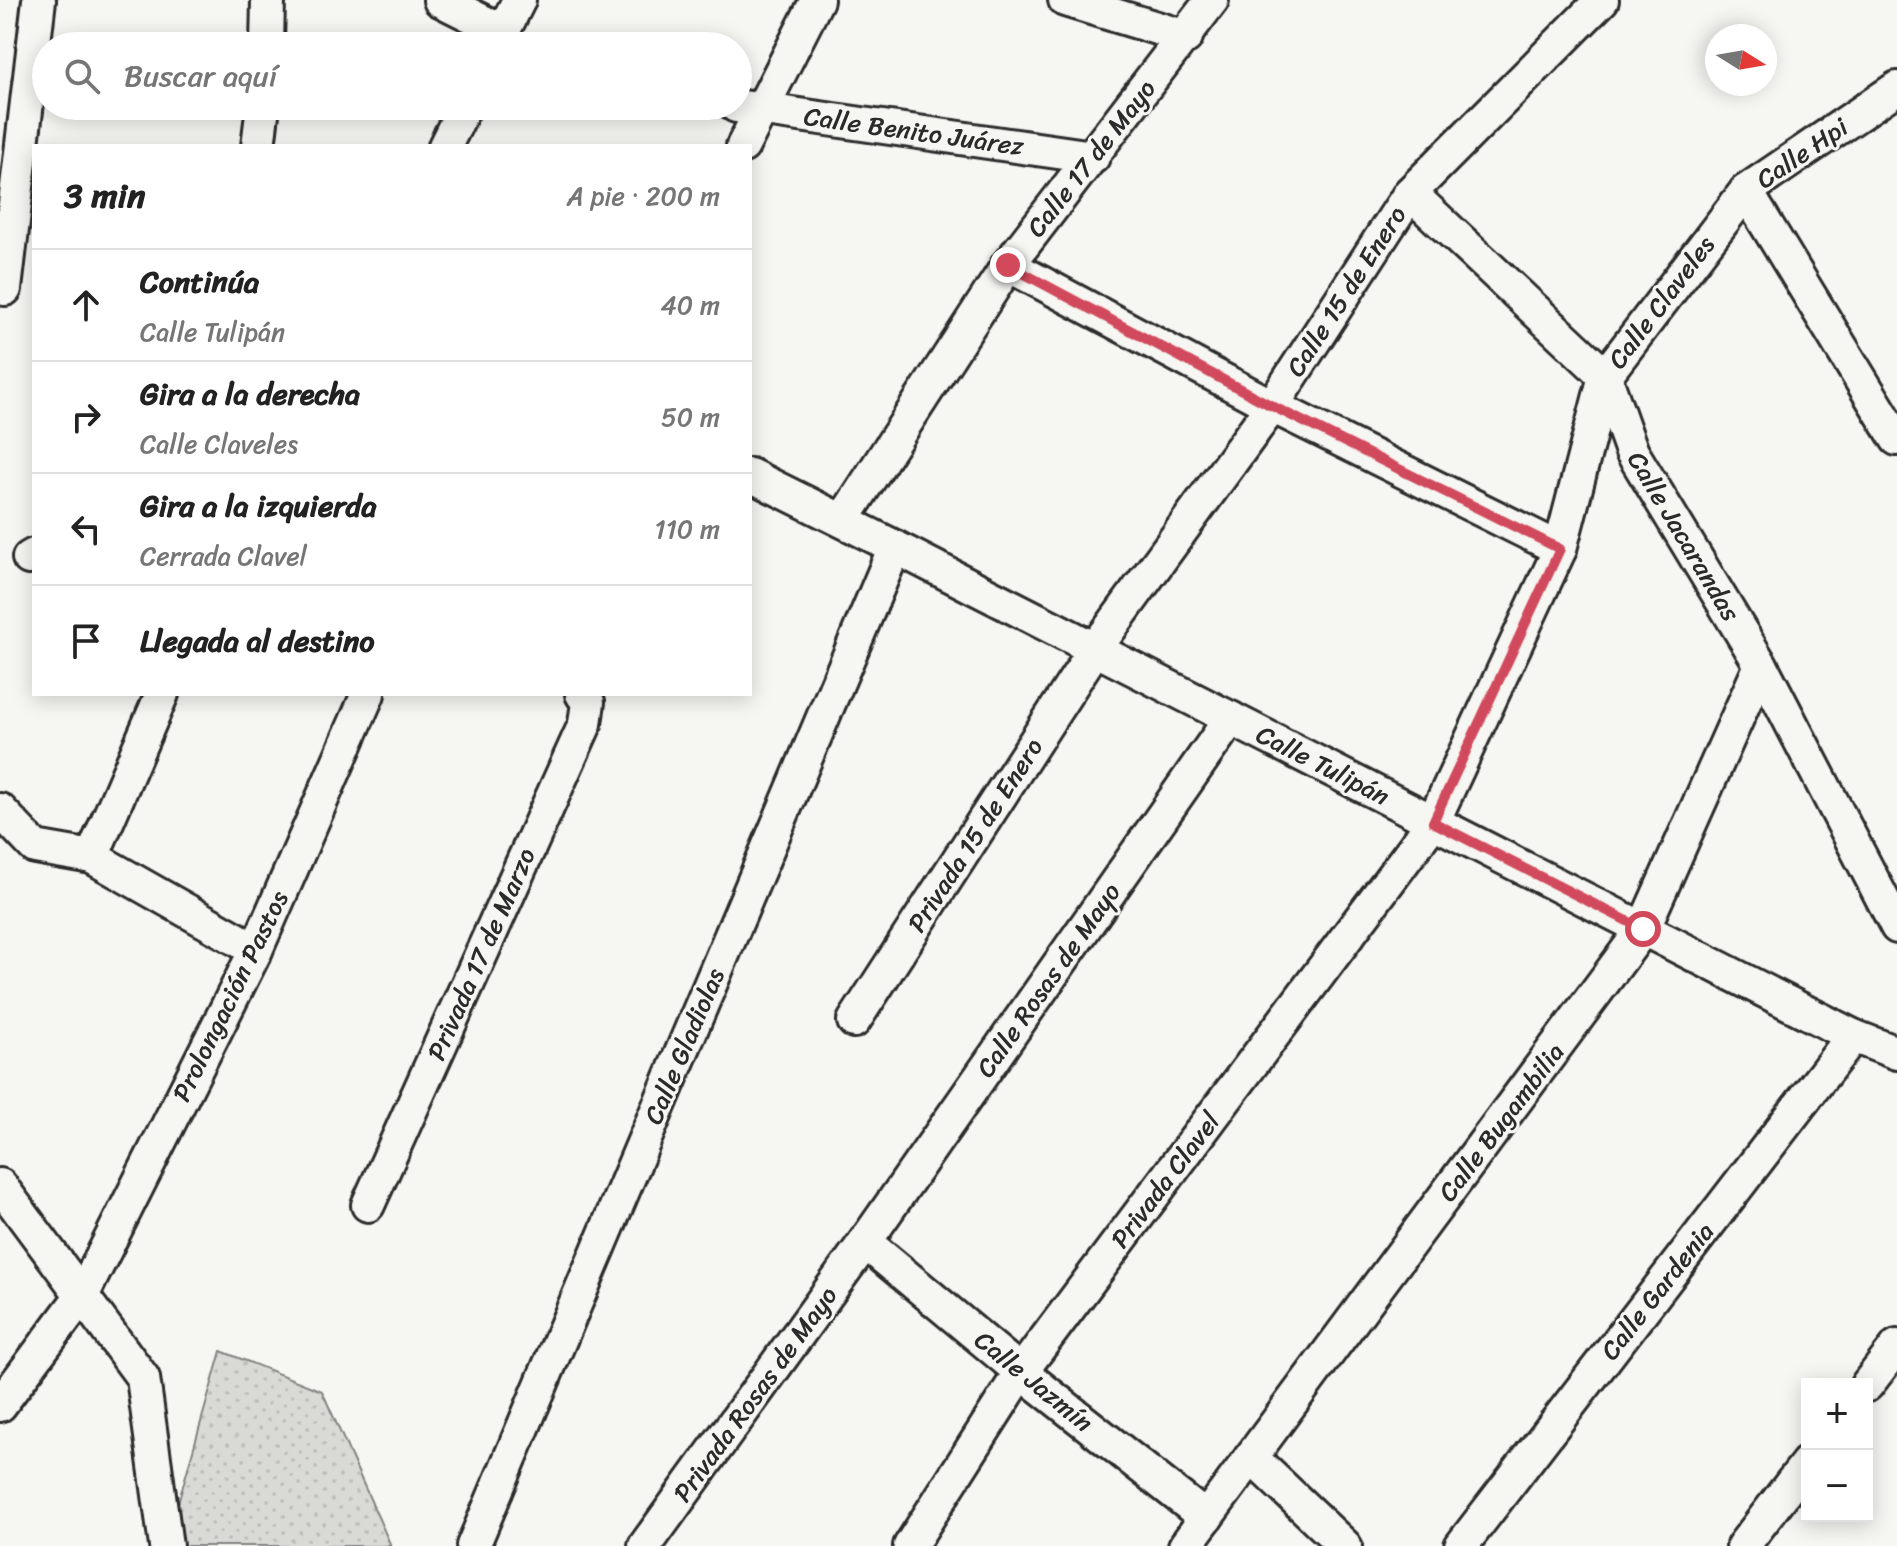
<!DOCTYPE html>
<html lang="es">
<meta charset="utf-8">
<style>
:root{--surface:#fff;--page:#f2f2f2;--text:#222;--muted:#767676;--line:#e0e0e0}
body{margin:0;font-family:Sriracha,sans-serif;background:var(--page);color:var(--text)}
.controls{position:absolute;right:24px;bottom:24px;display:grid;overflow:hidden;border-radius:0px;box-shadow:0 4px 20px #0003}
.controls button{width:72px;height:72px;display:grid;place-items:center;padding:0;border:0;border-bottom:2px solid var(--line);background:var(--surface);color:var(--text);font:40px sans-serif}
.compass{position:absolute;left:1705px;top:24px;width:72px;height:72px;border-radius:50%;background:var(--surface);box-shadow:0 4px 20px #0003;rotate:101deg}
.stop{position:absolute;width:24px;height:24px;margin:-18px;border:6px solid #d1495b;border-radius:50%;background:#fff}
.stop.end{background:#d1495b;border-color:#fff;box-shadow:0 2px 8px #0008}
.list{margin:0;padding:0;list-style:none}
h2{display:flex;justify-content:space-between;align-items:center;height:104px;margin:0;padding:0 32px;font-size:34px}
h2 small{font-size:26px;font-weight:400;color:var(--muted)}
.list li{display:grid;grid-template-columns:52px 1fr auto;gap:24px;align-items:center;box-sizing:border-box;height:112px;padding:0 32px;border-top:2px solid var(--line)}
.list b{display:block;font-size:30px;white-space:nowrap}
.list p{margin:0;font-size:26px;white-space:nowrap;color:var(--muted)}
.list em{font-size:26px;font-style:normal;color:var(--muted)}
.icon{flex:none;width:44px;height:44px;fill:none;stroke:currentColor;stroke-width:2;stroke-linecap:round;stroke-linejoin:round}
.map{position:relative;flex:none;width:1897px;height:1546px;overflow:hidden}
.search{position:absolute;background:var(--surface);box-shadow:0 4px 20px #0003;left:32px;top:32px;width:720px;height:88px;display:flex;align-items:center;gap:20px;box-sizing:border-box;padding:0 28px;border-radius:44px;color:var(--muted);font-size:30px}
.panel{position:absolute;background:var(--surface);box-shadow:0 4px 20px #0003;left:32px;top:144px;width:720px;height:552px;border-radius:0px}
.map>svg:first-child{display:block}
.grass{fill:url(#grass-dots);stroke:#828280;stroke-width:2}
.lines{fill:none;stroke-linecap:round;stroke-linejoin:round}
.street-casing{stroke:#2b2b2b;stroke-width:38}
.street{stroke:#f6f6f2;stroke-width:32}
.route{stroke:#d1495b;stroke-width:10}
.labels{text-anchor:middle;stroke-width:6;stroke-linejoin:round;paint-order:stroke}
.street-label{font-size:26px;fill:#2b2b2b;stroke:#f6f6f2}
</style>
<div class="map">
<svg width="1897" height="1546" viewBox="0 0 1897 1546">
<defs>
<pattern id="grass-dots" width="8" height="8" patternUnits="userSpaceOnUse" patternTransform="scale(2)"><rect width="8" height="8" fill="#d9d9d5"/><path d="M2 2h.1M6 6h.1" fill="none" stroke="#babab7" stroke-width="1.8" stroke-linecap="round"/></pattern>
</defs>
<rect width="100%" height="100%" fill="#f6f6f2"/>
<filter id="ink" filterUnits="userSpaceOnUse"><feTurbulence type="fractalNoise" baseFrequency=".0125" numOctaves="2"/><feDisplacementMap in="SourceGraphic" scale="16" xChannelSelector="R" yChannelSelector="G"/><feConvolveMatrix kernelMatrix="1 2 1 2 8 2 1 2 1" color-interpolation-filters="sRGB"/></filter>
<g filter="url(#ink)">
<!-- grass -->
<path class="grass" d="M221,1351L322,1391L391,1546H166Z"/>
<g class="lines">
<defs>
<g id="street">
<path d="M440,0L504,32"/>
<path d="M1065,0L1186,37"/>
<path d="M267,46L268,0"/>
<path d="M496,46L519,0"/>
<path d="M736,106L1093,157"/>
<path d="M258,146L263,106"/>
<path d="M445,146L465,106"/>
<path d="M743,146L817,0"/>
<path d="M1746,191L1897,439"/>
<path d="M1410,193L1605,376L1632,452L1761,665L1897,927"/>
<path d="M1008,265L1272,406L1560,549"/>
<path d="M5,289L39,0"/>
<path d="M750,475L895,547L1853,1036L1897,1053"/>
<path d="M843,520L1008,265L1212,0"/>
<path d="M29,558L34,555"/>
<path d="M0,810L35,847L92,857L256,950"/>
<path d="M92,857L162,694"/>
<path d="M854,1021L1095,649L1272,406L1410,193L1602,0"/>
<path d="M0,1185L143,1378L166,1546"/>
<path d="M368,1205L585,724L588,702L582,694"/>
<path d="M865,1242L1021,1372L1206,1518"/>
<path d="M1867,1385L1897,1346"/>
<path d="M0,1405L83,1294L256,950L368,694"/>
<path d="M1251,1457L1345,1546"/>
<path d="M473,1546L895,547"/>
<path d="M645,1546L865,1242L1231,718"/>
<path d="M910,1546L1021,1372L1433,822L1560,549L1605,376L1746,191L1897,88"/>
<path d="M1185,1546L1643,929L1761,665"/>
<path d="M1461,1546L1853,1036"/>
<path d="M1743,1546L1807,1463"/>
</g>
</defs>
<!-- street casing -->
<use href="#street" class="street-casing"/>
<!-- street -->
<use href="#street" class="street"/>
</g>
</g>
<g class="lines" filter="url(#ink)">
<!-- route -->
<path class="route" d="M1008,265L1272,406L1560,549L1433,822L1643,929"/>
</g>
<g class="labels">
<!-- street labels -->
<g class="street-label">
<text transform="translate(914 131) rotate(8)" y="9">Calle Benito Juárez</text>
<text transform="translate(1802 153) rotate(-34)" y="9">Calle Hpi</text>
<text transform="translate(1091 158) rotate(-52)" y="9">Calle 17 de Mayo</text>
<text transform="translate(1346 291) rotate(-57)" y="9">Calle 15 de Enero</text>
<text transform="translate(1661 302) rotate(-53)" y="9">Calle Claveles</text>
<text transform="translate(1684 536) rotate(59)" y="9">Calle Jacarandas</text>
<text transform="translate(1323 765) rotate(27)" y="9">Calle Tulipán</text>
<text transform="translate(975 835) rotate(-57)" y="9">Privada 15 de Enero</text>
<text transform="translate(481 954) rotate(-66)" y="9">Privada 17 de Marzo</text>
<text transform="translate(1048 980) rotate(-55)" y="9">Calle Rosas de Mayo</text>
<text transform="translate(230 996) rotate(-64)" y="9">Prolongación Pastos</text>
<text transform="translate(684 1046) rotate(-67)" y="9">Calle Gladiolas</text>
<text transform="translate(1501 1122) rotate(-53)" y="9">Calle Bugambilia</text>
<text transform="translate(1165 1180) rotate(-53)" y="9">Privada Clavel</text>
<text transform="translate(1657 1291) rotate(-52)" y="9">Calle Gardenia</text>
<text transform="translate(1034 1381) rotate(39)" y="9">Calle Jazmín</text>
<text transform="translate(755 1394) rotate(-54)" y="9">Privada Rosas de Mayo</text>
</g>
</g>
</svg>
<div class="controls">
<button>+</button>
<button>−</button>
</div>
<svg class="compass" viewBox="-18 -18 36 36"><path d="M0-13l5 13h-10z" fill="#e53935"/><path d="M0 13l5-13h-10z" fill="#767676"/></svg>
<div class="stop" style="left:1643px;top:929px"></div>
<div class="stop end" style="left:1008px;top:265px"></div>
<div class="search"><svg class="icon" aria-label="search" viewBox="0 0 24 24"><circle cx="10" cy="10" r="6"/><path d="M15 15l6 6"/></svg>Buscar aquí</div>
<section class="panel">
<h2>3 min<small>A pie · 200 m</small></h2>
<ul class="list">
<li><svg class="icon" aria-label="ahead" viewBox="0 0 24 24"><path d="M12 20V5M6 11l6-6 6 6"/></svg><div><b>Continúa</b><p>Calle Tulipán</p></div><em>40 m</em></li>
<li><svg class="icon" aria-label="right" viewBox="0 0 24 24"><path d="M7 20v-9h11M14 6l5 5-5 5"/></svg><div><b>Gira a la derecha</b><p>Calle Claveles</p></div><em>50 m</em></li>
<li><svg class="icon" aria-label="left" viewBox="0 0 24 24"><path d="M17 20v-9H6M10 6l-5 5 5 5"/></svg><div><b>Gira a la izquierda</b><p>Cerrada Clavel</p></div><em>110 m</em></li>
<li><svg class="icon" aria-label="arrive" viewBox="0 0 24 24"><path d="M6 21V4h12l-3 4 3 4H6"/></svg><div><b>Llegada al destino</b></div></li>
</ul>
</section>
</div>
